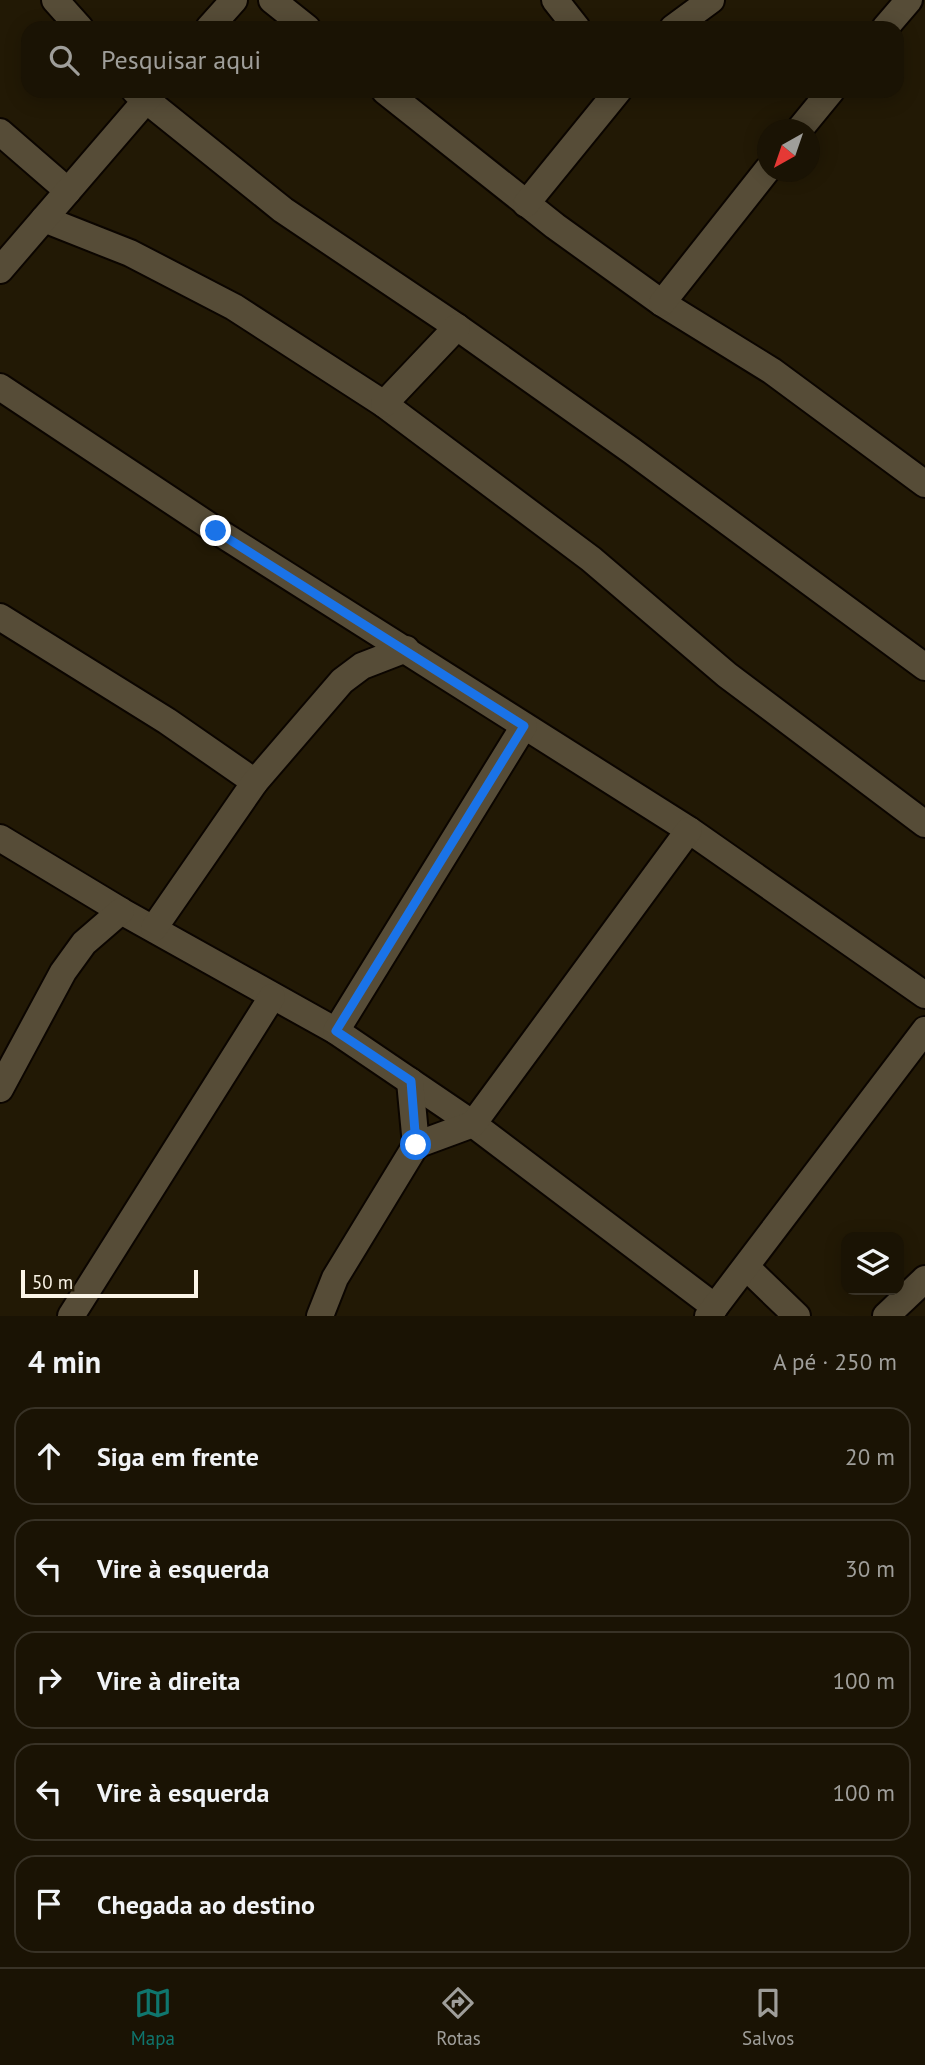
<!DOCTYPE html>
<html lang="pt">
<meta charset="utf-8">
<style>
:root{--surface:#1a1304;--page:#231c0e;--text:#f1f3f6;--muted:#9f9e9a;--line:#383226;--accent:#0f766e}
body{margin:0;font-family:"PT Sans",sans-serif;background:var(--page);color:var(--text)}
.controls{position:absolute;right:21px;bottom:21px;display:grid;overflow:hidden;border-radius:14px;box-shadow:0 4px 18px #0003}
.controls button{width:63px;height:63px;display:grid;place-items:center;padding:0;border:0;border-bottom:2px solid var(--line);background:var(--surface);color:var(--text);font:35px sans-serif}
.compass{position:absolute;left:757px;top:119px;width:63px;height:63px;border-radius:50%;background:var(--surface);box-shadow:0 4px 18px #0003;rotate:220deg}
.scale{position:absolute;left:21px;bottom:18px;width:177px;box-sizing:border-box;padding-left:7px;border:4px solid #faf4e7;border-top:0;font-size:19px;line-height:24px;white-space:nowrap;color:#faf4e7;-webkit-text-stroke:5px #221905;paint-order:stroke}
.stop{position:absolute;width:21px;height:21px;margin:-16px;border:5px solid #1a73e8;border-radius:50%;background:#fff}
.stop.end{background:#1a73e8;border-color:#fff;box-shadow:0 2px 7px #0008}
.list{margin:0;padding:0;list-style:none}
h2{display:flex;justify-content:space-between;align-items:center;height:91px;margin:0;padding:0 28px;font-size:30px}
h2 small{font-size:23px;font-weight:400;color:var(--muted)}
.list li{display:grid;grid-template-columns:46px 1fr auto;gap:21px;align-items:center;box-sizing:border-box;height:98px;margin:0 14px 14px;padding:0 14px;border:2px solid var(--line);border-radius:21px}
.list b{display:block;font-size:26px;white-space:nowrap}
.list em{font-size:23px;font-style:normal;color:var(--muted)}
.icon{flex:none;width:38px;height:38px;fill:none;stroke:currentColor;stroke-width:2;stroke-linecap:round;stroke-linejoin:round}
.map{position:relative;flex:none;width:925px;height:1316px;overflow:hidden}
.search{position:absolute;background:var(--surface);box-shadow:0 4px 18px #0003;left:21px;right:21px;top:21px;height:77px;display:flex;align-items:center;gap:18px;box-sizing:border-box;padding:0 24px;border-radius:21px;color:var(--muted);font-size:26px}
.sheet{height:651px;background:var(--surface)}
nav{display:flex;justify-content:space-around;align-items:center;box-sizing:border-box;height:98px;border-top:2px solid var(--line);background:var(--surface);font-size:19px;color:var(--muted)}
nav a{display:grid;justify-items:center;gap:4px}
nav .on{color:var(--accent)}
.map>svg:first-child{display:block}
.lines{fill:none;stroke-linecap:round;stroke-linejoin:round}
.street-casing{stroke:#0b0500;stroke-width:30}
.street{stroke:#564c37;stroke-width:26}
.route{stroke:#1a73e8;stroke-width:9}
</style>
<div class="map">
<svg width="925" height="1316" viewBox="0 0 925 1316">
<rect width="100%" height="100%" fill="#221905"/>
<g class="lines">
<defs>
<g id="street">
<path d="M55,0L80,28"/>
<path d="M272,0L307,28"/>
<path d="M555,0L577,28"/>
<path d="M209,28L234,0"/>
<path d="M673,28L711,0"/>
<path d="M885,28L909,0"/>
<path d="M135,91L283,210L457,327L632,451L925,667"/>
<path d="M385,91L555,226L662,303L772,371L925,484"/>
<path d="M799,130L831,91"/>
<path d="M0,132L68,191"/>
<path d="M526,204L618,91"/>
<path d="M44,219L130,253L234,307L384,404L591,559L727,675L925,824"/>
<path d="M0,270L154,91"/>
<path d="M662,303L768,169"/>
<path d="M0,387L217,531L689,830L925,995"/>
<path d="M384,404L457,327"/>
<path d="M0,617L167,721L255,782"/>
<path d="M0,838L121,911L336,1031L473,1124L715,1307"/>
<path d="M154,928L255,782L342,681L362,666L406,649"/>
<path d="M336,1031L524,726"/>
<path d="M0,1089L63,972L84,943L121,911"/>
<path d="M416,1145L473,1124L689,830"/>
<path d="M746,1267L797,1316"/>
<path d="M71,1316L272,997"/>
<path d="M320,1316L335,1278L416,1145L410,1081"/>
<path d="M708,1316L925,1030"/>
<path d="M886,1316L925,1279"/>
</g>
</defs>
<!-- street casing -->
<use href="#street" class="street-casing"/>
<!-- street -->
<use href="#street" class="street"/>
</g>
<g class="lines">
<!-- route -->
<path class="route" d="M216,531L524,726L336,1031L411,1081L416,1145"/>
</g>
</svg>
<div class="controls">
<button><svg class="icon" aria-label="layers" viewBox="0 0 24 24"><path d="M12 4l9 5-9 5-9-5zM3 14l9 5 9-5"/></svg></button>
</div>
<svg class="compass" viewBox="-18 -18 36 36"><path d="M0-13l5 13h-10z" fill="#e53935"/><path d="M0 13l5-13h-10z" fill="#9f9e9a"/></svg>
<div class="scale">50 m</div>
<div class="stop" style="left:416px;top:1145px"></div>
<div class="stop end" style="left:216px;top:531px"></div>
<div class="search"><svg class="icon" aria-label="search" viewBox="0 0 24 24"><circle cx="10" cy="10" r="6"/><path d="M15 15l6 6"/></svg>Pesquisar aqui</div>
</div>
<section class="sheet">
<h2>4 min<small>A pé · 250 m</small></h2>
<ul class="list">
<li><svg class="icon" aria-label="ahead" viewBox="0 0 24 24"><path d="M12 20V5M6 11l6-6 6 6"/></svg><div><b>Siga em frente</b></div><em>20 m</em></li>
<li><svg class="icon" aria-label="left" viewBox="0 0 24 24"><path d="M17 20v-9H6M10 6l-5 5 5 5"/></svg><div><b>Vire à esquerda</b></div><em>30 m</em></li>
<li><svg class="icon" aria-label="right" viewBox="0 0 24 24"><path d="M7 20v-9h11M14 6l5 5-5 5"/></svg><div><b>Vire à direita</b></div><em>100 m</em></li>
<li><svg class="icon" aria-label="left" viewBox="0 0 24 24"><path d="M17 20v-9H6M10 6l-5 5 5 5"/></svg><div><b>Vire à esquerda</b></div><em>100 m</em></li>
<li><svg class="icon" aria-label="arrive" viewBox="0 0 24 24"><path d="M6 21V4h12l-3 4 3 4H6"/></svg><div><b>Chegada ao destino</b></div></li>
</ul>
</section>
<nav>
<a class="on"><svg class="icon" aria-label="map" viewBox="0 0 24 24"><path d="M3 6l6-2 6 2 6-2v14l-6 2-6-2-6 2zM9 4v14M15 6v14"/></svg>Mapa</a>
<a><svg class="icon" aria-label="directions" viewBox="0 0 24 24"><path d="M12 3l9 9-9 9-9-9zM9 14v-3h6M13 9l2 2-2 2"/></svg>Rotas</a>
<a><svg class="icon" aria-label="saved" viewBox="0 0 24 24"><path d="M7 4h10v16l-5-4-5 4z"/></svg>Salvos</a>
</nav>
